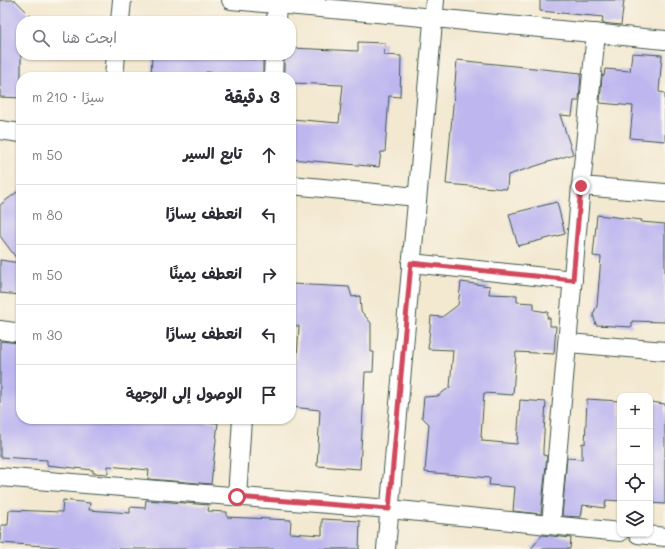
<!DOCTYPE html>
<html lang="ar">
<meta charset="utf-8">
<style>
:root{--surface:#fff;--page:#f7f7f7;--text:#2b2b33;--muted:#7c7c81;--line:#e1e1e2}
body{margin:0;font-family:Mali,"Playpen Sans Arabic",sans-serif;background:var(--page);color:var(--text);direction:rtl}
.controls{position:absolute;right:12px;bottom:12px;display:grid;overflow:hidden;border-radius:8px;box-shadow:0 1px 3px #0004}
.controls button{width:36px;height:36px;display:grid;place-items:center;padding:0;border:0;border-bottom:1px solid var(--line);background:var(--surface);color:var(--text);font:20px sans-serif}
.stop{position:absolute;width:12px;height:12px;margin:-9px;border:3px solid #d1495b;border-radius:50%;background:#fff}
.stop.end{background:#d1495b;border-color:#fff;box-shadow:0 1px 4px #0008}
.list{margin:0;padding:0;list-style:none}
h2{display:flex;justify-content:space-between;align-items:center;height:52px;margin:0;padding:0 16px;font-size:17px}
h2 small{font-size:13px;font-weight:400;color:var(--muted)}
.list li{display:grid;grid-template-columns:26px 1fr auto;gap:12px;align-items:center;box-sizing:border-box;height:60px;padding:0 16px;border-top:1px solid var(--line)}
.list b{display:block;font-size:15px;white-space:nowrap}
.list em{font-size:13px;font-style:normal;color:var(--muted)}
.icon{flex:none;width:22px;height:22px;fill:none;stroke:currentColor;stroke-width:2;stroke-linecap:round;stroke-linejoin:round}
.map{position:relative;flex:none;width:665px;height:549px;overflow:hidden;direction:ltr}
.search{position:absolute;background:var(--surface);box-shadow:0 1px 3px #0004;left:16px;top:16px;width:280px;height:44px;display:flex;align-items:center;gap:10px;box-sizing:border-box;padding:0 14px;border-radius:16px;color:var(--muted);font-size:15px}
.panel{position:absolute;background:var(--surface);box-shadow:0 1px 3px #0004;left:16px;top:72px;width:280px;height:352px;border-radius:16px;direction:rtl}
.map>svg:first-child{display:block}
.building{fill:#beb7ef}
.lines{fill:none;stroke-linecap:round;stroke-linejoin:round}
.street-casing{stroke:#3f574b;stroke-width:20}
.street{stroke:#fff;stroke-width:18}
.route{stroke:#d1495b;stroke-width:5}
</style>
<div class="map">
<svg width="665" height="549" viewBox="0 0 665 549">
<rect width="100%" height="100%" fill="#fbf7ec"/>
<filter id="ink" filterUnits="userSpaceOnUse"><feTurbulence type="fractalNoise" baseFrequency=".025" numOctaves="2"/><feDisplacementMap in="SourceGraphic" scale="8" xChannelSelector="R" yChannelSelector="G"/><feConvolveMatrix kernelMatrix="1 2 1 2 8 2 1 2 1" color-interpolation-filters="sRGB"/></filter>
<filter id="wash" filterUnits="userSpaceOnUse"><feTurbulence type="fractalNoise" baseFrequency=".012" numOctaves="4" result="noise"/><feDisplacementMap in="SourceGraphic" scale="16" xChannelSelector="R" yChannelSelector="G"/><feGaussianBlur stdDeviation="0.9" result="paint"/><feColorMatrix in="noise" values="0 0 0 0 0 0 0 0 0 0 0 0 0 0 0 0 0 1.4 0 .05"/><feComposite in="paint" operator="in"/></filter>
<g filter="url(#wash)">
<rect width="100%" height="100%" fill="#f3e8d0"/>
<g id="blocks">
<!-- building -->
<g class="building">
<path d="M0,0H15L36,21H21V98L0,97Z"/>
<path d="M540,0H624L621,25L602,23L603,17L540,11Z"/>
<path d="M358,42L385,43L384,55L401,56L400,97L389,96L385,152H381L379,167L291,159V119L339,123L343,85L291,83V77H284V55H291V48L358,51Z"/>
<path d="M632,53L662,55L659,92L665,93V141L630,138L633,106L600,103L602,75L604,76L605,69L630,71Z"/>
<path d="M233,55L232,58L263,60V76L206,72V77H151L152,56Z"/>
<path d="M457,60L581,73L579,101H574L572,116L560,115L573,154L508,175L507,189L446,184Z"/>
<path d="M21,189V295L0,293V260L20,263L0,236V205Z"/>
<path d="M557,202L565,234L518,246L509,214Z"/>
<path d="M597,215L642,220L641,222L665,224V322L632,321V327L596,325L593,314L597,306L601,257L593,256Z"/>
<path d="M461,282L490,286L489,294L517,295V302L534,303V310L548,312L547,318H550V326H556L554,354L516,352L513,395L484,393L481,437H482V441L517,444L520,400L546,402L543,449V455L547,456L541,514L513,511L515,487L489,485L490,478L425,472L429,424L422,417L424,397L438,396L450,387L453,350L428,349L431,316L442,317L458,305Z"/>
<path d="M291,284L349,287L352,297L360,296L361,311L371,323V352H374L373,372H365L360,469L317,466L320,410L291,407V359H297L299,326H291Z"/>
<path d="M0,341L21,343V419H179L218,423L211,484L148,479L149,470L108,466V474L93,473V470L47,465V460L0,457Z"/>
<path d="M587,399L619,401L620,501L606,500L605,508L583,505L581,517L562,516L567,458L582,459V443L585,444Z"/>
<path d="M650,402L665,404V504L650,503Z"/>
<path d="M63,500L90,503L89,510L130,513V507L145,508L146,500L209,505L208,511L227,512V517L291,520L290,533L322,535V519L360,521L359,549H73L59,548V547L0,543L1,525H8L9,510L62,512Z"/>
<path d="M542,535L571,538L570,549H531Z"/>
</g>
</g>
</g>
<g filter="url(#ink)">
<use href="#blocks" fill-opacity="0" stroke="#3f574b" stroke-width="1"/>
<g class="lines">
<defs>
<g id="street">
<path d="M231,0L434,18L665,40"/>
<path d="M120,21L122,0"/>
<path d="M276,21L277,4"/>
<path d="M114,77L116,55"/>
<path d="M273,77L274,55"/>
<path d="M0,130L21,133"/>
<path d="M291,185L417,197"/>
<path d="M581,186L665,193"/>
<path d="M411,263L573,280"/>
<path d="M0,330L21,333"/>
<path d="M568,343L665,351"/>
<path d="M0,477L389,509L620,532"/>
<path d="M237,497L242,419"/>
<path d="M551,525L581,186L596,33"/>
<path d="M638,534L665,537"/>
<path d="M386,549L435,0"/>
</g>
</defs>
<!-- street casing -->
<use href="#street" class="street-casing"/>
<!-- street -->
<use href="#street" class="street"/>
</g>
</g>
<g class="lines" filter="url(#ink)">
<!-- route -->
<path class="route" d="M237,497L389,509L411,263L573,280L581,186"/>
</g>
</svg>
<div class="controls">
<button>+</button>
<button>−</button>
<button><svg class="icon" aria-label="locate" viewBox="0 0 24 24"><circle cx="12" cy="12" r="6"/><path d="M12 2v4M12 18v4M2 12h4M18 12h4"/></svg></button>
<button><svg class="icon" aria-label="layers" viewBox="0 0 24 24"><path d="M12 4l9 5-9 5-9-5zM3 14l9 5 9-5"/></svg></button>
</div>
<div class="stop" style="left:237px;top:497px"></div>
<div class="stop end" style="left:581px;top:186px"></div>
<div class="search"><svg class="icon" aria-label="search" viewBox="0 0 24 24"><circle cx="10" cy="10" r="6"/><path d="M15 15l6 6"/></svg>ابحث هنا</div>
<section class="panel">
<h2>3 دقيقة<small>سيرًا · 210 m</small></h2>
<ul class="list">
<li><svg class="icon" aria-label="ahead" viewBox="0 0 24 24"><path d="M12 20V5M6 11l6-6 6 6"/></svg><div><b>تابع السير</b></div><em>50 m</em></li>
<li><svg class="icon" aria-label="left" viewBox="0 0 24 24"><path d="M17 20v-9H6M10 6l-5 5 5 5"/></svg><div><b>انعطف يسارًا</b></div><em>80 m</em></li>
<li><svg class="icon" aria-label="right" viewBox="0 0 24 24"><path d="M7 20v-9h11M14 6l5 5-5 5"/></svg><div><b>انعطف يمينًا</b></div><em>50 m</em></li>
<li><svg class="icon" aria-label="left" viewBox="0 0 24 24"><path d="M17 20v-9H6M10 6l-5 5 5 5"/></svg><div><b>انعطف يسارًا</b></div><em>30 m</em></li>
<li><svg class="icon" aria-label="arrive" viewBox="0 0 24 24"><path d="M6 21V4h12l-3 4 3 4H6"/></svg><div><b>الوصول إلى الوجهة</b></div></li>
</ul>
</section>
</div>
